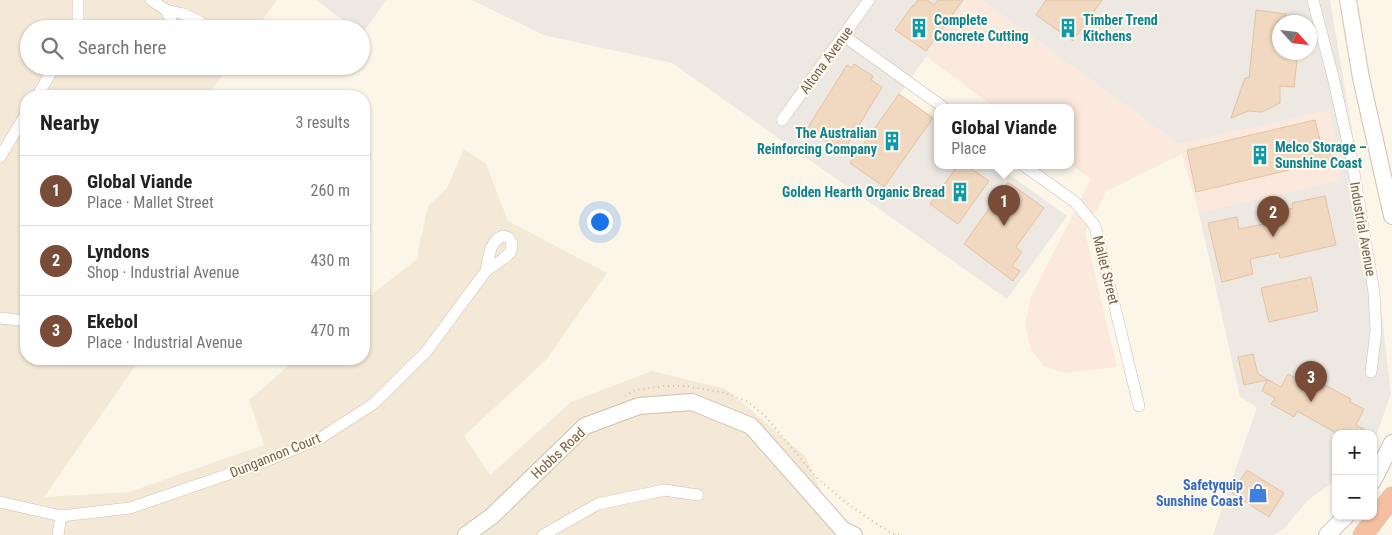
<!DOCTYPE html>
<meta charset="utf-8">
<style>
:root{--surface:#fff;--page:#f2f2f2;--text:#222;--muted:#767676;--line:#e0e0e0;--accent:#794c37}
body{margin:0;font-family:"Roboto Condensed",sans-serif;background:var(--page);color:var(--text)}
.controls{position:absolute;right:15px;bottom:15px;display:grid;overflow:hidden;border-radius:10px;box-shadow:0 1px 4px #0004}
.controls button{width:45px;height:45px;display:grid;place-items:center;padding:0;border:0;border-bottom:1px solid var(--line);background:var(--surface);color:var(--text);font:25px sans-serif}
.compass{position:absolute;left:1272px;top:15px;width:45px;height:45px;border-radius:50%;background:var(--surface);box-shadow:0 1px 4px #0004;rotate:117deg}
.you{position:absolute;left:599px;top:221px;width:18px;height:18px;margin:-12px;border:4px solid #fff;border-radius:50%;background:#1a73e8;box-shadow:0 0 0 8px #1a73e833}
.badge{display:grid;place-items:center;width:32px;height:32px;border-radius:50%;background:var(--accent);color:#fff;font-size:16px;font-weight:700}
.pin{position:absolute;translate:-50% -41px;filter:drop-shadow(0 1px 2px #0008)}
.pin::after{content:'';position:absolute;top:26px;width:18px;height:15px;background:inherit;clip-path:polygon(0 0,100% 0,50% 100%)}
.popup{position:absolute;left:934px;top:104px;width:140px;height:65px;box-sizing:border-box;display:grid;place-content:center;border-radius:10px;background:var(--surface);filter:drop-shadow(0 1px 4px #0005);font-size:16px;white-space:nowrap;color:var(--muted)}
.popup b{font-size:19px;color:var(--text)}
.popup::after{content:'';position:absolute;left:50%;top:100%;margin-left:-10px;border:10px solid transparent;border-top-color:var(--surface)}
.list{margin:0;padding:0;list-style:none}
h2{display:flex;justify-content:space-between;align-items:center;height:65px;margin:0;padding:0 20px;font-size:21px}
h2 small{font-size:16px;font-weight:400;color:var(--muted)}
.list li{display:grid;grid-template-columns:32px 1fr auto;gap:15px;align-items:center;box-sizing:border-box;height:70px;padding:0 20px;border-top:1px solid var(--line)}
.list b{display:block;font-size:19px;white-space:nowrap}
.list p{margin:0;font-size:16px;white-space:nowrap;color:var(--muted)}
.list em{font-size:16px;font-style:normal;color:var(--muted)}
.icon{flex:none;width:28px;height:28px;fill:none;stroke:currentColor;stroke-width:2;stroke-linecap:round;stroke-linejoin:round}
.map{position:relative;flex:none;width:1392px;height:535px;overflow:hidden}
.search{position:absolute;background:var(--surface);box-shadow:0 1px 4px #0004;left:20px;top:20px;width:350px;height:55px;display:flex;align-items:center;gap:12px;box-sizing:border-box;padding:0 18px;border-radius:28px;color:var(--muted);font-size:19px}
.panel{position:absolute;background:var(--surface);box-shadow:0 1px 4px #0004;left:20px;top:90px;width:350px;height:275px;border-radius:20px}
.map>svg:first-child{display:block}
.residential{fill:#f4e9d7}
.commercial{fill:#fce9dd}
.industrial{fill:#ede8e2;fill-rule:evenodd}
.building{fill:#f1d9c1;stroke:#e4c1a1}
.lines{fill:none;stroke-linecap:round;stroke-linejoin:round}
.street-casing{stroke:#cebfae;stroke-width:12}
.secondary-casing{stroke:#d1c0ac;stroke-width:18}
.highway-casing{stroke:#dbd5d0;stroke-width:21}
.path{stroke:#d7bca3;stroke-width:2;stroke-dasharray:1 4;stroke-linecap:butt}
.street{stroke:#fff;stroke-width:11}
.secondary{stroke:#fff;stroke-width:16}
.highway{stroke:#f5bfa1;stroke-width:20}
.labels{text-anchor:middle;stroke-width:4;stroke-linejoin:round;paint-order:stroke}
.culture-label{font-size:14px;font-weight:bold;fill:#0d838f;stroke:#fffaef;text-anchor:start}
.street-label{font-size:14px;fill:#765f4c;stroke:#fffaef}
.shop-label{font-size:14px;font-weight:bold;fill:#366cbe;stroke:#fffaef;text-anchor:end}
</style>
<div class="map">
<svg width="1392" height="535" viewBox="0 0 1392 535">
<rect width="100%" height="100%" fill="#fcf6e9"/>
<!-- residential -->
<path class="residential" d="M0,0H277L256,29H29V66H229L207,96H26V359H140L44,497L129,492L264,445L249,400L296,359H364V300L416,260L428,206L447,188L464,149L486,164L508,221L607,273L546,360L464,436L490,475L571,402L652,371L726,389L805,456L842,535H0Z"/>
<!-- commercial -->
<path class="commercial" d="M966,0H982L1179,144L1330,109L1342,180L1199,213L1182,154L1107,191L1085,232L1117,367L1064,373L1044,366L1031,350L1025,325L1031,297L1091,179L1070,164V107H994L924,55Z"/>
<!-- industrial -->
<g class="industrial">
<path d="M316,0H386L362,34L361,29H355Z"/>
<path d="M472,0H966L899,95L938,123V165H996L1067,216L1007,299L672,63L543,35Z"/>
<path d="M982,0H1330L1378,284L1391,394L1373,444V434H1336V480L1307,501L1284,529L1273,535H1213L1257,407L1240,397L1199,213L1341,180L1330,110L1179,144ZM1280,22H1310V52H1280Z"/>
</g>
<!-- building -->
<g class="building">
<path d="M918,0H927L934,5L938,0H963L926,51L895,30L913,5L914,6Z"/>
<path d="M1046,0H1102L1073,41L1036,15Z"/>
<path d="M1256,10L1286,14V22H1280V52H1283V58L1297,60L1294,87L1280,86V103L1262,112L1248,111L1231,118L1245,78H1249Z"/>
<path d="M854,64L873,76L871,80L882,87L843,152L807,129L847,65L852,68Z"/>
<path d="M899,94L933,118L884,187L850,163Z"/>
<path d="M1315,120L1321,144L1328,142L1332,160L1196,192L1187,150Z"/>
<path d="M958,165H966L989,181L958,224L930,204Z"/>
<path d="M1008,182L1044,208L1016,247L1022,252L1012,266L1020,271L1013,281L964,244Z"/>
<path d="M1325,196L1336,245L1280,258L1279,253L1250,259L1253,274L1222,282L1208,223L1237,217L1239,229L1274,222L1273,219L1279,218L1278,212L1293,208L1292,203Z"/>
<path d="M1311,277L1318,311L1269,322L1261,288Z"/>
<path d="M1253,354L1258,374L1281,387L1288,374L1316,389L1319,382L1351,399L1350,402L1364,409L1356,425L1372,434H1338L1297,411L1294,417L1271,404L1275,398L1262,391L1267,380L1244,385L1238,357Z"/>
<path d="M1247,470L1284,493L1269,517L1232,493Z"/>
</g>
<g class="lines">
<defs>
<g id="street">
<path d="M151,0L166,10L184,14L200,22L201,29"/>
<path d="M1313,0L1333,77L1352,161L1374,292L1376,331L1371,372"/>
<path d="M166,10L175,29"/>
<path d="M78,29V0"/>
<path d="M844,36L943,107"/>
<path d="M37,96L55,66"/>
<path d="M782,120L869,0"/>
<path d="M0,157L26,114"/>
<path d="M1023,165L1075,202L1095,226L1139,406"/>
<path d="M0,318L26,321"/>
<path d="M0,502L61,516L130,508L264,462L319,439L373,404L426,352L486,271L503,259L511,252L512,244L509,238L503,236C489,241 489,258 486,271"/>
<path d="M58,535L61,516"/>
<path d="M543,535L598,504L664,490L698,495"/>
</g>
<g id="secondary">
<path d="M1348,0L1361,78L1392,216"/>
<path d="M1373,481L1392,443"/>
<path d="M466,535L492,516L585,426L639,406L692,402L751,426L843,530L854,535"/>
<path d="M1327,535L1346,516"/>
</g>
<path id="highway" d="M1363,535L1392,497"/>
</defs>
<!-- street casing -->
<use href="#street" class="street-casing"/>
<!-- secondary casing -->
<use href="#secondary" class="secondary-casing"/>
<!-- highway casing -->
<use href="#highway" class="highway-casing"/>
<!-- path -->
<path class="path" d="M625,396L635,390L664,386H686L726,393L748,402L765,416L818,479L844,501L875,523L893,534L901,535"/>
<!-- street -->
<use href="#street" class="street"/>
<!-- secondary -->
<use href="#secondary" class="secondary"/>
<!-- highway -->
<use href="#highway" class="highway"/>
</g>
<!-- icons -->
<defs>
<symbol id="building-bare" viewBox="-9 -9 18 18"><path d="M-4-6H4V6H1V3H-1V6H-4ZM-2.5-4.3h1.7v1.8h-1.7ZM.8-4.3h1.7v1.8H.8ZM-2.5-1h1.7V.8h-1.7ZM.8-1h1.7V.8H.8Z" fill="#0f9aa8" stroke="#fffaef" stroke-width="2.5" paint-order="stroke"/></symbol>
<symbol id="shop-bare" viewBox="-9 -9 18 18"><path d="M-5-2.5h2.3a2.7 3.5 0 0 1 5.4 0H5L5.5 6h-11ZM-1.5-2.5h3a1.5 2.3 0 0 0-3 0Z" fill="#3f7fe0" stroke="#fffaef" stroke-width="2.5" paint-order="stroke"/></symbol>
</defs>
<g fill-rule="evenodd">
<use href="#building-bare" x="905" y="14" width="28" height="28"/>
<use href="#building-bare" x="1054" y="14" width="28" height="28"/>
<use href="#building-bare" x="878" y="127" width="28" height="28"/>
<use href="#building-bare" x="1246" y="141" width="28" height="28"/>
<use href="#building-bare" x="946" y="178" width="28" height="28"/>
<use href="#shop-bare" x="1244" y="479" width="28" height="28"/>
</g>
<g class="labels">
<!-- culture labels -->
<g class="culture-label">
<text x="934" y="25">Complete<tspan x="934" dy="16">Concrete Cutting</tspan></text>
<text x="1083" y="25">Timber Trend<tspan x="1083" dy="16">Kitchens</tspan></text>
<text x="877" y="138" text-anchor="end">The Australian<tspan x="877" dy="16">Reinforcing Company</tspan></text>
<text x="1275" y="152">Melco Storage –<tspan x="1275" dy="16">Sunshine Coast</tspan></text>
<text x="945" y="197" text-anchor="end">Golden Hearth Organic Bread</text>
</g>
<!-- street labels -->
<g class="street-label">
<text transform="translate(826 60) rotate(-54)" y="5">Altona Avenue</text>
<text transform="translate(1363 229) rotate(80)" y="5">Industrial Avenue</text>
<text transform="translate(1106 270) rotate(76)" y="5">Mallet Street</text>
<text transform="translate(558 453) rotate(-43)" y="5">Hobbs Road</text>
<text transform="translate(275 455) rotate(-22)" y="5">Dungannon Court</text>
</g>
<!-- shop labels -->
<g class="shop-label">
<text x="1243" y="490">Safetyquip<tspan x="1243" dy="16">Sunshine Coast</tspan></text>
</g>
</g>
</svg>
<div class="controls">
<button>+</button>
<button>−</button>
</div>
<svg class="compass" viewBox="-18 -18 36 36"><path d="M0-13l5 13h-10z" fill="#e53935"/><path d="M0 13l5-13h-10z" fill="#767676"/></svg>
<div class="you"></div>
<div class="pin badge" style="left:1004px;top:226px">1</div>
<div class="popup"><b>Global Viande</b>Place</div>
<div class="pin badge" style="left:1273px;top:237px">2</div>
<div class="pin badge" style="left:1311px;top:402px">3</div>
<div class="search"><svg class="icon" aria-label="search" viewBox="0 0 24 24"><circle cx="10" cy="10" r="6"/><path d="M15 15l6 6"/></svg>Search here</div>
<section class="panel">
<h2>Nearby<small>3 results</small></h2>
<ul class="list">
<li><span class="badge">1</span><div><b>Global Viande</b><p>Place · Mallet Street</p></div><em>260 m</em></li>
<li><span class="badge">2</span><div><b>Lyndons</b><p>Shop · Industrial Avenue</p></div><em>430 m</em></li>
<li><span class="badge">3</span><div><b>Ekebol</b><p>Place · Industrial Avenue</p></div><em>470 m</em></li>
</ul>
</section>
</div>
